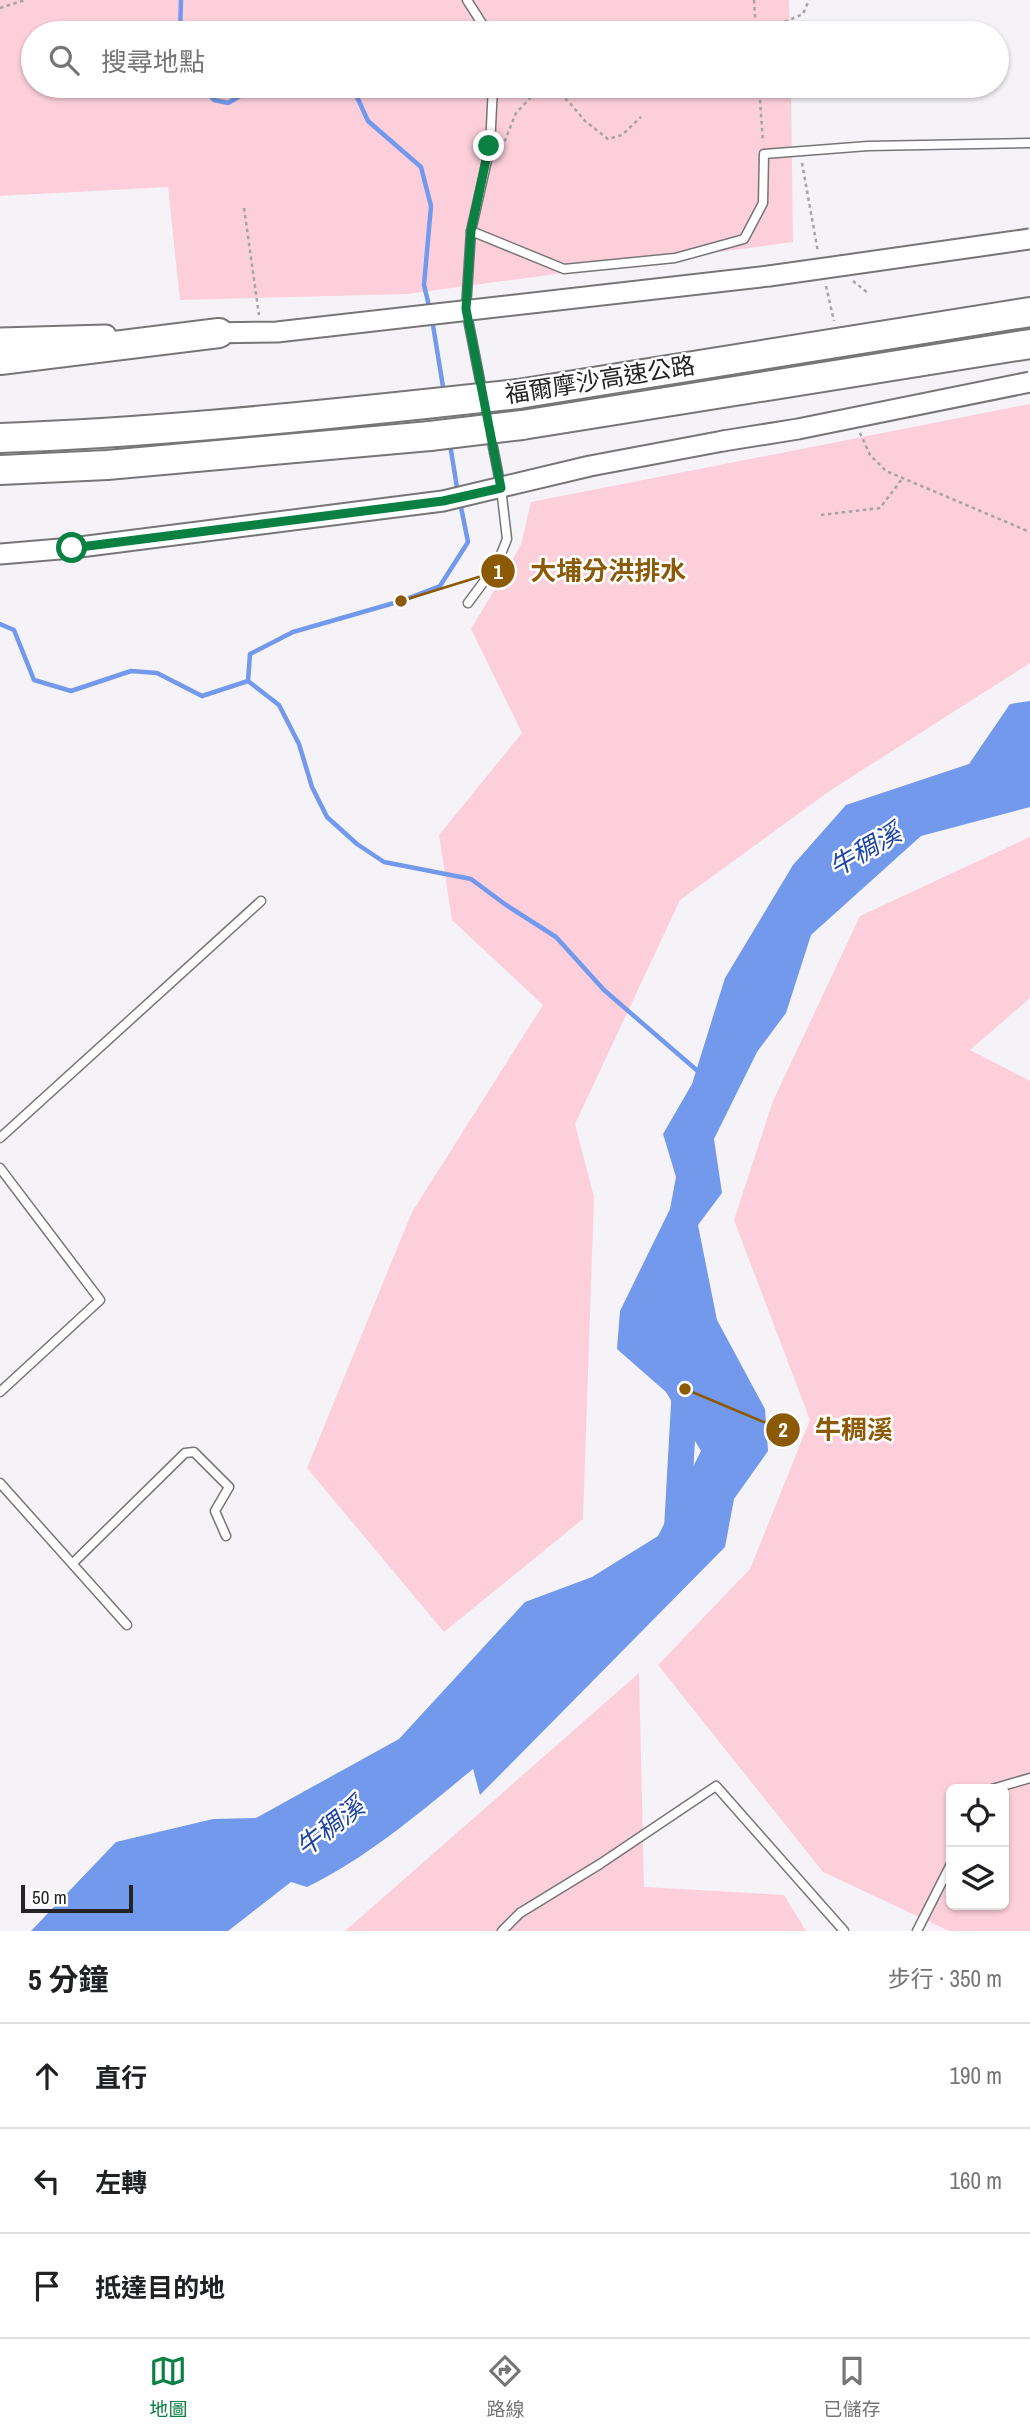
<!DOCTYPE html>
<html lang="zh-TW">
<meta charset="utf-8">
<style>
:root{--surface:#fff;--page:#f6f6f6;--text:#202124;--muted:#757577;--line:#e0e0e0;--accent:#0b8043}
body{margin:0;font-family:"Archivo Narrow","Noto Sans TC",sans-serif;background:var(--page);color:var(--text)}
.controls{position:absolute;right:21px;bottom:21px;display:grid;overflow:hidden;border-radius:10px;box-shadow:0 2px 5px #0004}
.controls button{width:63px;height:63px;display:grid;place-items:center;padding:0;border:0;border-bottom:2px solid var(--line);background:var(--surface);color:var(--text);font:35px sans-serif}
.scale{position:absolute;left:21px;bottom:18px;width:112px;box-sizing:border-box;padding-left:7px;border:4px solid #252425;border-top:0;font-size:19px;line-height:24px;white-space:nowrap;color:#252425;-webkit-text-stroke:5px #fff;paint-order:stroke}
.stop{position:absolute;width:21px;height:21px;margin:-16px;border:5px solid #0b8043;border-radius:50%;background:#fff}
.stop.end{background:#0b8043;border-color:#fff;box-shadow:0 2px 7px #0008}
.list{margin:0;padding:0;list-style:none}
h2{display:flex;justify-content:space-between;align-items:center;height:91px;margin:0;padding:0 28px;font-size:30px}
h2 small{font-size:23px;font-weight:400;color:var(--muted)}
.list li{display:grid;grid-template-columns:46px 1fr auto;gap:21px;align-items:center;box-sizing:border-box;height:105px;padding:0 28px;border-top:2px solid var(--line)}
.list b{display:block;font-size:26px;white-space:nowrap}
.list em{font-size:23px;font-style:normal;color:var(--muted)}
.icon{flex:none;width:38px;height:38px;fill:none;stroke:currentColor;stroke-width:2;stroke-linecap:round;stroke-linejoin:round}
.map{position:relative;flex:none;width:1030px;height:1931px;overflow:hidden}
.search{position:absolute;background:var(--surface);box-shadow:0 2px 5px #0004;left:21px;right:21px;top:21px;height:77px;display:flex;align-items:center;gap:18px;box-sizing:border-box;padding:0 24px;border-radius:38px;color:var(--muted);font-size:26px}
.sheet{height:406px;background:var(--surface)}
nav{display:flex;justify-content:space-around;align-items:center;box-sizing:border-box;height:98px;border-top:2px solid var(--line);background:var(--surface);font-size:19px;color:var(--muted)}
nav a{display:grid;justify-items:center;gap:4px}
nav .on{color:var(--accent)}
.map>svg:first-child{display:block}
.green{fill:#fccfdb;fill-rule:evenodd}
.water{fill:#7299ec}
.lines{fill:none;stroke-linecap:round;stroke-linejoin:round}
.stream{stroke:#7299ec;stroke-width:4.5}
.river{stroke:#7299ec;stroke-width:26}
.service-casing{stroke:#767577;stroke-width:11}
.tertiary-casing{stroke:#767577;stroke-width:23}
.motorway-casing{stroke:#767577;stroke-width:32}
.path{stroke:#a4a3a6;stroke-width:2.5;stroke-dasharray:3.5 3.5;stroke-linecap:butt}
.service{stroke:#fff;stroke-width:8}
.tertiary{stroke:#fff;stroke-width:19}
.motorway{stroke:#fff;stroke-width:28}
.tertiary-bridge-casing{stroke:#767577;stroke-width:23;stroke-linecap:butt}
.motorway-bridge-casing{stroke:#767577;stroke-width:32;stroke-linecap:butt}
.tertiary-bridge{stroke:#fff;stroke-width:19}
.motorway-bridge{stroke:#fff;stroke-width:28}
.route{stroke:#0b8043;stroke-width:9}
.labels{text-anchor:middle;stroke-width:5;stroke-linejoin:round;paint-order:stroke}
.street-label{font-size:24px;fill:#252425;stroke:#fff}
.water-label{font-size:26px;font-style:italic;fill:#1f44a3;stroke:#fff}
.leader{fill:none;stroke:#8c5a05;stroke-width:2.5}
.callout-dot{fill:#8c5a05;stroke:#fff;stroke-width:2.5}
.mark-label{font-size:21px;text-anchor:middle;font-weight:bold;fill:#fff}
.callout-label{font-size:26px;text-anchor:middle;font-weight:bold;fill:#8c5a05;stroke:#fff;stroke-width:5;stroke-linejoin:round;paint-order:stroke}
</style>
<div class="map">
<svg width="1030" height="1931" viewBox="0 0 1030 1931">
<rect width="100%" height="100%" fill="#f5f3f7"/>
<!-- green -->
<g class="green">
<path d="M0,0H789L790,33H33V86H791L793,242L407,294L180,300L168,187L0,196Z"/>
<path d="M1030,404V663L831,790L680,900L575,1124L594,1197L583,1519L444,1632L307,1468L412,1212L543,1005L452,920L439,835L522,733L471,629L521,545L531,502Z"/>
<path d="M1030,837V998L970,1050L1030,1081V1931H949L823,1872L658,1665L750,1569L810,1420L734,1220L773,1101L860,916ZM951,1789H1004V1905H951Z"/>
<path d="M639,1673L644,1887L784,1895L806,1931H345Z"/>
</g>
<!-- water -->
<path class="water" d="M1030,701V807L921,836L811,935L786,1013L757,1052L714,1139L722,1193L698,1225L717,1320L765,1409L768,1451L734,1499L725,1547L480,1795L473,1769C419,1813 370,1856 307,1887L291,1882L228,1931H31L116,1842L213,1819L256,1818L399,1739L525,1602L592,1577L658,1536L701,1451L666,1392L617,1349L620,1311L670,1209L676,1177L663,1134L692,1084L725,978L793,865L846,805L969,764L1010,704Z"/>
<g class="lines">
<!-- stream -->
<g class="stream">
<path d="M180,33L181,0"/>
<path d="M202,86L214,100L228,103L257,86"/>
<path d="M352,86L368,121L421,167L431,206L424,285L430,310"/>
<path d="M432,319L444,393"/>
<path d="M450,444L458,494"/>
<path d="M460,502L468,542L440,586L401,601L293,632L250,654L248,681L279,705L299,744L312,787L327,817L357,844L384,862L471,879L506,905L556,937L604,990L700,1073"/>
<path d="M0,624L14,630L34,680L71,691L131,671L157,673L202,696L248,681"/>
</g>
<!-- river -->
<path class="river" d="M677,1529L685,1386"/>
<defs>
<g id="service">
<path d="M467,0L488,33"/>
<path d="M471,231L564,269L675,258L744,239L763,203L764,154L868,146L1030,143"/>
<path d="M468,603L497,564L507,539L501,488L466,309L471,231L490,147L493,86"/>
<path d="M0,1138L261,901"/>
<path d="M0,1168L100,1300L0,1392"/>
<path d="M0,1483L127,1625"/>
<path d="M73,1563L185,1453L194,1452L229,1487L215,1511L226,1536"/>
<path d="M992,1789L1030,1778"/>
<path d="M502,1931L520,1913L600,1864L716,1786L844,1931"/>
<path d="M917,1931L951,1864"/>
</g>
<g id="tertiary">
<path d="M206,333L277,332L769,276"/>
<path d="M0,338L106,335"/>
<path d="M0,554L72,548L443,501L590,466L723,441"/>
</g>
<g id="motorway">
<path d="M0,360L219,333"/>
<path d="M518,394L1030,312"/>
<path d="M522,425L1030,344"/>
<path d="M0,438C142,433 284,419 425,404"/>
<path d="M0,470L107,465L430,436"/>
</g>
</defs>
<!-- service casing -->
<use href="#service" class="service-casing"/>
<!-- tertiary casing -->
<use href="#tertiary" class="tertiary-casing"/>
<!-- motorway casing -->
<use href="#motorway" class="motorway-casing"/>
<!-- path -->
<g class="path">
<path d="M754,0L756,33"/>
<path d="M0,8L25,0"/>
<path d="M759,33L803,14L809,0"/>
<path d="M759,86L763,142"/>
<path d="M502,148L516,113L532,96L555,90L569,102L585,121L608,139L622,135L641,117"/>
<path d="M802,163L818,252"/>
<path d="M244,208L259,315"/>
<path d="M853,281L868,293"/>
<path d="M826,286L834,321"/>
<path d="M860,433L870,455L886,471L1030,532"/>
<path d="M821,515L880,508L902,479"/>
</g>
<!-- service -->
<use href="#service" class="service"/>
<!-- tertiary -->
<use href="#tertiary" class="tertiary"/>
<!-- motorway -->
<use href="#motorway" class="motorway"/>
<defs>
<g id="tertiary-bridge">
<path d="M769,276L1030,239"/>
<path d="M723,441L798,429L1030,382"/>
</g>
<g id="motorway-bridge">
<path d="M425,404L518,394"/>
<path d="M430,436L522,425"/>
</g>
</defs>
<!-- tertiary-bridge casing -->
<use href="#tertiary-bridge" class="tertiary-bridge-casing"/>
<!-- motorway-bridge casing -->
<use href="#motorway-bridge" class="motorway-bridge-casing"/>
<!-- tertiary-bridge -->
<use href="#tertiary-bridge" class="tertiary-bridge"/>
<!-- motorway-bridge -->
<use href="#motorway-bridge" class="motorway-bridge"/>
</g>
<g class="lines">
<!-- route -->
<path class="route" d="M72,548L443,501L501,488L466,309L471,231L489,146"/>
</g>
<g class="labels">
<!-- street labels -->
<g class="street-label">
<text transform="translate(600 380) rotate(-9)" y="8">福爾摩沙高速公路</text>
</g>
<!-- water labels -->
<g class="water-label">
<text transform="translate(865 850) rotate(-30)" y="9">牛稠溪</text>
<text transform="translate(330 1827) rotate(-38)" y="9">牛稠溪</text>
</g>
</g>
<!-- callouts -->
<path class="leader" d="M401 601L498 571M685 1389L783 1430"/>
<g class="callout-dot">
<circle cx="401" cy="601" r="7"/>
<circle cx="685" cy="1389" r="7"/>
<circle cx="498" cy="571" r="18"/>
<circle cx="783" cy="1430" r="18"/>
</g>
<g class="mark-label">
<text x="498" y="579">1</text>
<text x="783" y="1437">2</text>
</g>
<g class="callout-label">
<text x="608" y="580">大埔分洪排水</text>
<text x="854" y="1439">牛稠溪</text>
</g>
</svg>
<div class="controls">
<button><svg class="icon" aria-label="locate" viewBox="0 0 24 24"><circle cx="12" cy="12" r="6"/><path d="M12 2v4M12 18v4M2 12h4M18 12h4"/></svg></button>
<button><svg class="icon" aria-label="layers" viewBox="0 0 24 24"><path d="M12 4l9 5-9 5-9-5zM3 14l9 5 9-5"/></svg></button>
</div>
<div class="scale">50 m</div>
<div class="stop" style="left:72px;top:548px"></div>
<div class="stop end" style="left:489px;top:146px"></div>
<div class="search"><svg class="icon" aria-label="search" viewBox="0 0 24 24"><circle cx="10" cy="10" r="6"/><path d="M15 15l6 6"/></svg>搜尋地點</div>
</div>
<section class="sheet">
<h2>5 分鐘<small>步行 · 350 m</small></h2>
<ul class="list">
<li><svg class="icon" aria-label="ahead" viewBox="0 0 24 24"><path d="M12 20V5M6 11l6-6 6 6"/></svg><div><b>直行</b></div><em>190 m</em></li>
<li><svg class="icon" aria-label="left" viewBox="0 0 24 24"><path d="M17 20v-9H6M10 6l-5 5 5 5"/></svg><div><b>左轉</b></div><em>160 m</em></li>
<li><svg class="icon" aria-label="arrive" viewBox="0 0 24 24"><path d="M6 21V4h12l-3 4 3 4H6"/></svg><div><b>抵達目的地</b></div></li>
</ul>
</section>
<nav>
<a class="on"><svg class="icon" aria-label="map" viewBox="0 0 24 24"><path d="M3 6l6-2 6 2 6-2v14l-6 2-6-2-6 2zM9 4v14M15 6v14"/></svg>地圖</a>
<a><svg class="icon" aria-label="directions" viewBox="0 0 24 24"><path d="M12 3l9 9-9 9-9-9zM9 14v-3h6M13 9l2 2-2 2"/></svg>路線</a>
<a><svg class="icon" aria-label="saved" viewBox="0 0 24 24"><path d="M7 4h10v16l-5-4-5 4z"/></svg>已儲存</a>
</nav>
